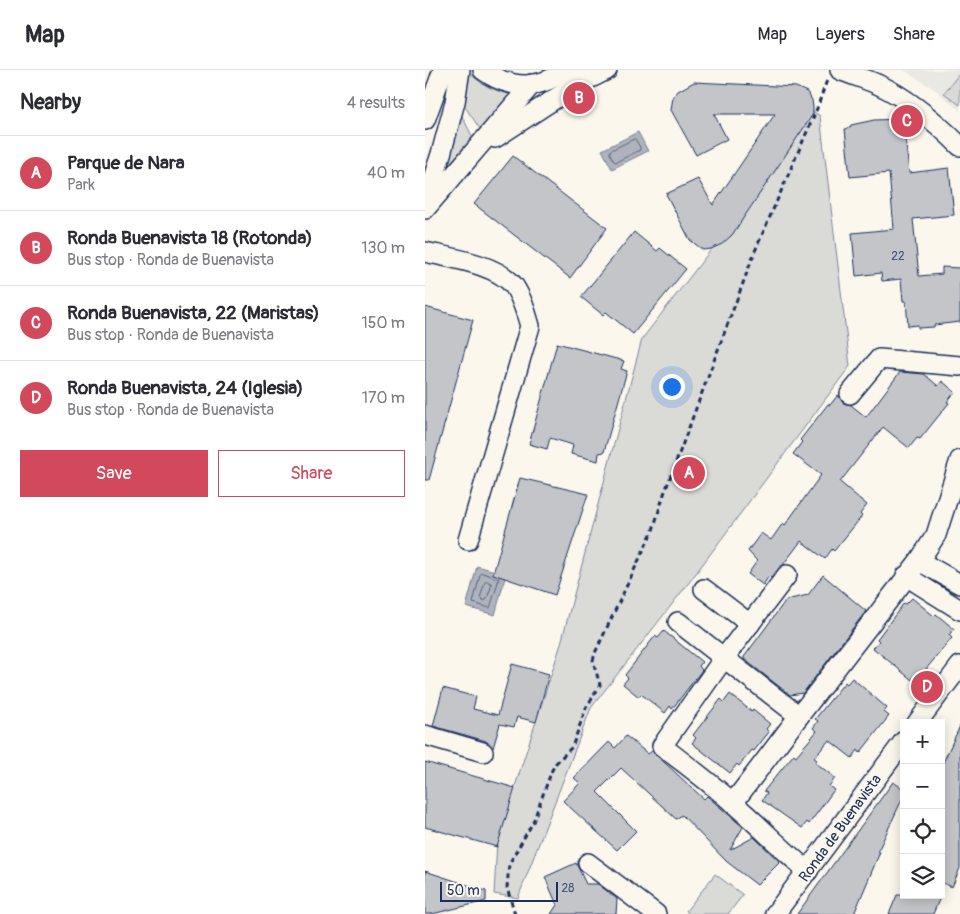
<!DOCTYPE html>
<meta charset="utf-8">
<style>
:root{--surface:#fff;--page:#f2f2f3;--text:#2b2b33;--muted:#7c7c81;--line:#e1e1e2;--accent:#d1495b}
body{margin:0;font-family:Pangolin,sans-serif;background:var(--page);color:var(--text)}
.controls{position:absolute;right:15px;bottom:15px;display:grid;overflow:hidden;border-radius:0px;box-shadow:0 2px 12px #0003}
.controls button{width:45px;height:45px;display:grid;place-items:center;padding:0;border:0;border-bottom:1px solid var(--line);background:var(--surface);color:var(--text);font:25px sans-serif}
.scale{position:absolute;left:15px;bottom:12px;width:118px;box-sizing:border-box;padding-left:5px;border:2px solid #1b2f5e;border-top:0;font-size:14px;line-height:18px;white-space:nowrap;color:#1b2f5e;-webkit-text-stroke:4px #fbf7ec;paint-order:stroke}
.you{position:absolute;left:246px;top:316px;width:18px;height:18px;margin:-12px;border:4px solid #fff;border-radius:50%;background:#1a73e8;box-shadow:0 0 0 8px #1a73e833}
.badge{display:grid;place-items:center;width:32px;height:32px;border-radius:50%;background:var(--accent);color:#fff;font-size:16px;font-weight:700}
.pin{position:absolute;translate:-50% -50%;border:2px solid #fff;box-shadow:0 1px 5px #0006}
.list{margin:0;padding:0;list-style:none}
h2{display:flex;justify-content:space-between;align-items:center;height:65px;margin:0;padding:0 20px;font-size:21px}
h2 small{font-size:16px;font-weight:400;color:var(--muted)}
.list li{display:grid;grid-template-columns:32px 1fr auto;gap:15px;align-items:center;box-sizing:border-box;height:75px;padding:0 20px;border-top:1px solid var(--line)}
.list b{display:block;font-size:19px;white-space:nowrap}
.list p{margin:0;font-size:16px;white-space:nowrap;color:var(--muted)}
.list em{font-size:16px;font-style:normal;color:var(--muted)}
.actions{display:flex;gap:10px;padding:15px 20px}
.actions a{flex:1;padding:11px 0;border:1px solid var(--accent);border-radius:0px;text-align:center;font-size:18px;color:var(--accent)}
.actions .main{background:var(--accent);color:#fff}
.icon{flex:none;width:28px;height:28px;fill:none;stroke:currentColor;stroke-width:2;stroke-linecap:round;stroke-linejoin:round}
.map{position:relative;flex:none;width:535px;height:844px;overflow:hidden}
header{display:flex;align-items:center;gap:30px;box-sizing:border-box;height:70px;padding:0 25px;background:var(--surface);border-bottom:1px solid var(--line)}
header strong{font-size:24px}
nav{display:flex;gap:28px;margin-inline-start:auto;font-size:18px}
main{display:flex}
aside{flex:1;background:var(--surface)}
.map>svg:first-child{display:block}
.built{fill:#eae8e2}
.green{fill:#dadad7;stroke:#7a849a}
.water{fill:#afb3bb;stroke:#747e96}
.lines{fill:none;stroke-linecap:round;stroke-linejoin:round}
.shore{stroke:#566483;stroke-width:1}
.building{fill:#c3c5c9;stroke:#1b2f5e}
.minor-casing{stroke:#1b2f5e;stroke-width:22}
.path{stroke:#1b2f5e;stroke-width:3;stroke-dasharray:5 4;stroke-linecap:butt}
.minor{stroke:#fbf7ec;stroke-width:19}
.labels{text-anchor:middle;stroke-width:4.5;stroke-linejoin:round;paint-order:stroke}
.number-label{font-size:12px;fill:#455479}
.street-label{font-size:15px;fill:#1b2f5e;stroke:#fbf7ec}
</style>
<header>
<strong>Map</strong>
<nav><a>Map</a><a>Layers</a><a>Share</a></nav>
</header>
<main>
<aside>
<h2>Nearby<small>4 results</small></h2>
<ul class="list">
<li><span class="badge">A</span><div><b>Parque de Nara</b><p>Park</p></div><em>40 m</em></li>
<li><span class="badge">B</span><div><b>Ronda Buenavista 18 (Rotonda)</b><p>Bus stop · Ronda de Buenavista</p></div><em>130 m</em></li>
<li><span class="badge">C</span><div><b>Ronda Buenavista, 22 (Maristas)</b><p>Bus stop · Ronda de Buenavista</p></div><em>150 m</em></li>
<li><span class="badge">D</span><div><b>Ronda Buenavista, 24 (Iglesia)</b><p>Bus stop · Ronda de Buenavista</p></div><em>170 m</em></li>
</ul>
<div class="actions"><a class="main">Save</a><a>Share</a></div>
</aside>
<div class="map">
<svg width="535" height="844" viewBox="0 0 535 844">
<rect width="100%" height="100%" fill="#fbf7ec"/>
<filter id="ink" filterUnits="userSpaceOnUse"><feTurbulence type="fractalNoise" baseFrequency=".02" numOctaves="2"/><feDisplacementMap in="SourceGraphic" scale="10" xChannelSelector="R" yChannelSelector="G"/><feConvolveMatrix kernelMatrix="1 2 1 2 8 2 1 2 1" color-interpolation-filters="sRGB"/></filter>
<g filter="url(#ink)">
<!-- built -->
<path class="built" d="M479,0H535V41L512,21Z"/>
<!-- green -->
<g class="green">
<path d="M41,0C55,14 71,23 91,25L57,62L36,31Z"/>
<path d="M535,3V35L519,23Z"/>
<path d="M382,37L395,46L425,296L266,510L166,638L93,828L69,824L72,772L135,577L217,269L302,159Z"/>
<path d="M34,40L49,70L20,99Z"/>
<path d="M290,804L318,825L303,844H265L261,841Z"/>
</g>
<!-- water -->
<g class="water">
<path d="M213,62L223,81L187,99L177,80Z"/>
<path d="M52,496L81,504L70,545L41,537Z"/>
</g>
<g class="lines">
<!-- shore -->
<g class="shore">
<path d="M210,69L215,77V80L191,92L189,91L185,84V81Z"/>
<path d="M58,503L74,509L65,538L48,533L55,505Z"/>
<path d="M62,511L67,514L62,529L60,531L55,528L60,512Z"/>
</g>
</g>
<!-- building -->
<g class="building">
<path d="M269,12L371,17L382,22L387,30L388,37V44L307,165L297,174L286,179L278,180L265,170L241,124L273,109L288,135L350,44H289L302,69L271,85L246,40L248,27L253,21Z"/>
<path d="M476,49V56H479L484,103L524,98L529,145L488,149L494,206L517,204V197L535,198V252L509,255V257L493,258V255L483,256L481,231H478L476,209L457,211L456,203L431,206L427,163L469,159L464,103L425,107L420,59L425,58L426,55L449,50Z"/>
<path d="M88,86L182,158L145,208L49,134Z"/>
<path d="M209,162L232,181L235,178L261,199L208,264L181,242L178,245L156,227Z"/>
<path d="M0,237L48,250L4,410H0Z"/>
<path d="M132,273L199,291L196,299L202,301L179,382L174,383L173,391L146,384L148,375L125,368L122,379L104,374Z"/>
<path d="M475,302L499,304L513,316L517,311L530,322L522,332L524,333L495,369L492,368L484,378L458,357L415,412L442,435L435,444L437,446L426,460L409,481L407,479L400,489L376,471L358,495L346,508L344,506L338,515L323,504L332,491L323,481L336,463L346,470L358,453L360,455L396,405L368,384L377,372L375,370L403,334L405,335L413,325L418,333L426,335L441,347Z"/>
<path d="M95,408L163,424L130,525L68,504Z"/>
<path d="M398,505L441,541L378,623L365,625L319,589V587L361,530L383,525Z"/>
<path d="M487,528L509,546L511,544L529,559L524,565L527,568L496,605L493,603L487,610L448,578L454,571L452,569L479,533L481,534Z"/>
<path d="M239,561L277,592L274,596L277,600L247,639L245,636L240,643L216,624L214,627L198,614L203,608L200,605L230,566L233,568Z"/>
<path d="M87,594L124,604L111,652L92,647L89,657L75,654L68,678L61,671L8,656L18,618L51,627L48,639L73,645Z"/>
<path d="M427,608L462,638L459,642L464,646L435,683L433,680L427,688L404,670L389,688L392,690L390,692L410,708L404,716L409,720L384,754L382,752L377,758L337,730L342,723L339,721L369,684L371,686L392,661L388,658L393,651L390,649L420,612L422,614Z"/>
<path d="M305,624L327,642L328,640L345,654L341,659L344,662L329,681L327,680L314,696L312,694L305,703L267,673L271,668L268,665L296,629L299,632Z"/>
<path d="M535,656V798L527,817L516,812V697Z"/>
<path d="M201,666L223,684L227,681L279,729L282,726L318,757L305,780L329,767L355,792L332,815L301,791L257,745L251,749L196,698L172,722L211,761L192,780L138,731L155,713L149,708L184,672L190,678Z"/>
<path d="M0,692L90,718L72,777L0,757Z"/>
<path d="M468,712L479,719V725L453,781L455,782L429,844H372Z"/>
<path d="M151,793L161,814H173L192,829L191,844H126L132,835L120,807Z"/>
<path d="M0,801L61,821V831L7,844H0Z"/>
<path d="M472,825H516L508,844H464Z"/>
</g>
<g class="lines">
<defs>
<g id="minor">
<path d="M58,0C75,13 98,19 118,12C125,10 130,6 136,4C144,2 152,1 160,0"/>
<path d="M415,0C427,5 440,9 452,14C483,28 511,52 535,76"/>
<path d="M0,50L18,0"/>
<path d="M70,68L148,17L182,0"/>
<path d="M0,133L16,84L30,32L35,0"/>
<path d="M0,139L107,14"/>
<path d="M0,182C26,188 72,194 89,216C97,228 101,242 105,256L43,470"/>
<path d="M425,324L454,289L535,296"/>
<path d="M494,491L535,514"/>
<path d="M362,505L299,588L374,646L494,491L511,465L535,390"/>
<path d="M481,506L535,540"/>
<path d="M279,519L325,554"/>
<path d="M253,552L299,588L237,676C261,695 286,713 309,734C335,756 357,780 383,801"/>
<path d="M492,653L535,596"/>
<path d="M0,665L58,682"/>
<path d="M308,733L374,646"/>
<path d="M163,793L231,844"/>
<path d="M350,844L479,671"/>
</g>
</defs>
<!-- minor casing -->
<use href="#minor" class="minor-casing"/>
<!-- path -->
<path class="path" d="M90,844L82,818L84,794L108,752L127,700L131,693L147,677L161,638L175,615L168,591L170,583L228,460L239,424L330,181L391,41L402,10"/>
<!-- minor -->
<use href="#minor" class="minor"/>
</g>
</g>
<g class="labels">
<!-- number labels -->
<g class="number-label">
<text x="473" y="190">22</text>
<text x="143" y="822">28</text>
</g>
<!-- street labels -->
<g class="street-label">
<text transform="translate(415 758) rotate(-54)" y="5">Ronda de Buenavista</text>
</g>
</g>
</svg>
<div class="controls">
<button>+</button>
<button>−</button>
<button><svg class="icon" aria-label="locate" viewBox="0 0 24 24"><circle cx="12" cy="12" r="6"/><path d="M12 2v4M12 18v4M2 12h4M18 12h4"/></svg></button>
<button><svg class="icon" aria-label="layers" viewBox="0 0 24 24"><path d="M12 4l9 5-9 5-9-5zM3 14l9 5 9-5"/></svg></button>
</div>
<div class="scale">50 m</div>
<div class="you"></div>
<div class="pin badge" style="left:264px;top:403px">A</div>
<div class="pin badge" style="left:154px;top:28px">B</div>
<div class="pin badge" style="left:482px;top:51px">C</div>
<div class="pin badge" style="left:502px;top:617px">D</div>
</div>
</main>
